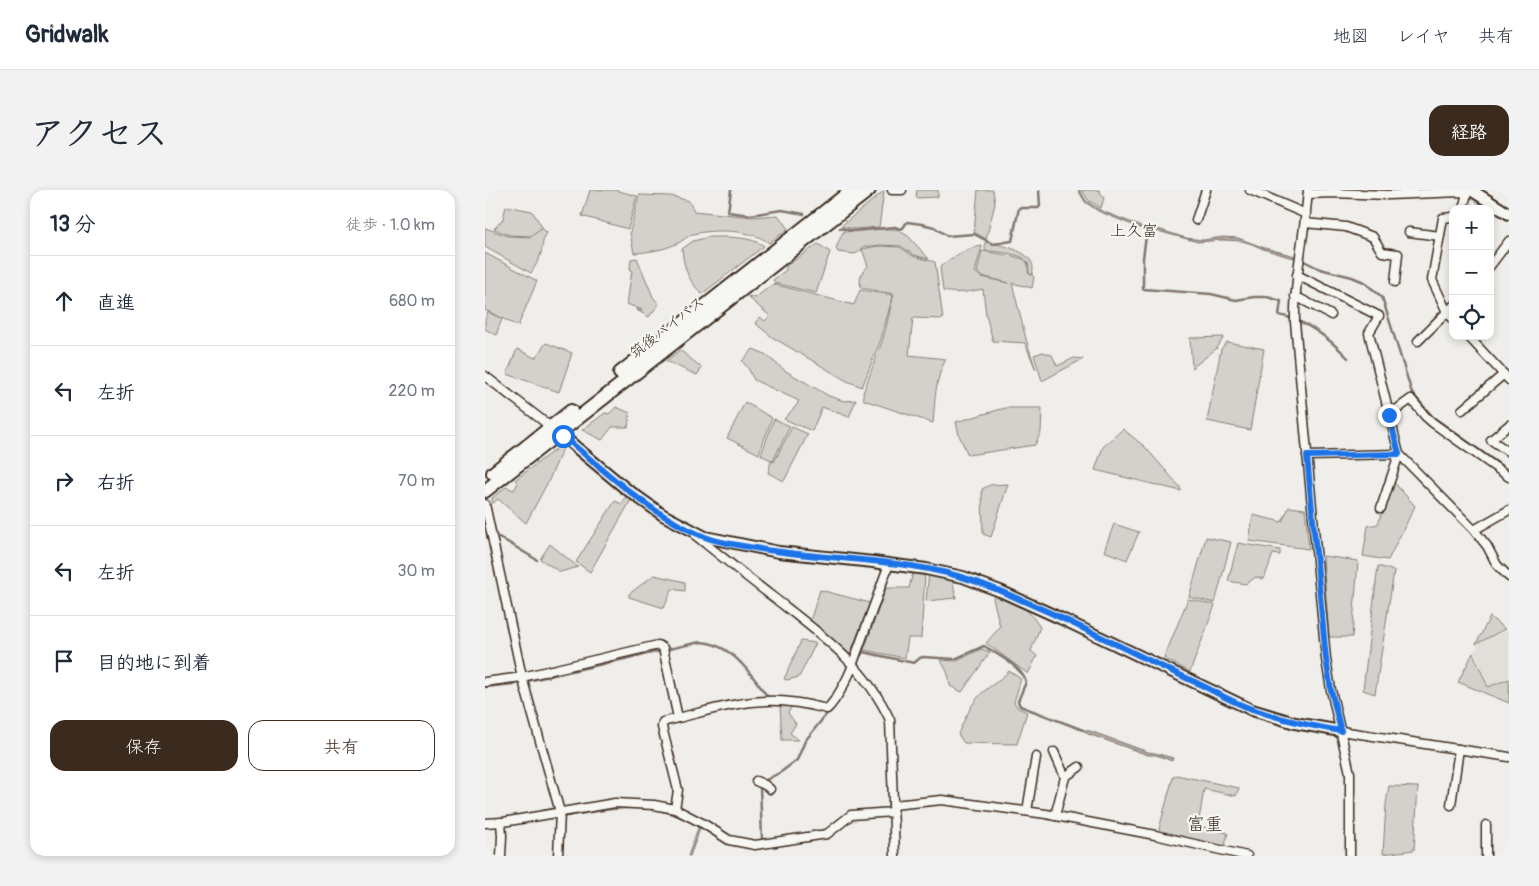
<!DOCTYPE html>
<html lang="ja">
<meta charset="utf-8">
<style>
:root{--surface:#fff;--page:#f2f2f3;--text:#1f2937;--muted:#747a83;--line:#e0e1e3;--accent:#3b2a1e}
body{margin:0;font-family:Pangolin,"Klee One",sans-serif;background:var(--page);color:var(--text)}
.controls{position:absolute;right:15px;top:15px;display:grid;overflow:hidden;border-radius:10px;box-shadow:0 2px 8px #0003}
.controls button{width:45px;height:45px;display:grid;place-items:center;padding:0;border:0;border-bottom:1px solid var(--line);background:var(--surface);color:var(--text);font:25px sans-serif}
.stop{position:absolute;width:15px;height:15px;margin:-11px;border:4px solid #1a73e8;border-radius:50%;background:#fff}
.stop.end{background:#1a73e8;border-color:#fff;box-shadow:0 1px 5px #0008}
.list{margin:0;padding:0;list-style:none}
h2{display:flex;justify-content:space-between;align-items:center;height:65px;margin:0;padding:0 20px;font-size:21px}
h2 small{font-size:16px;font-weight:400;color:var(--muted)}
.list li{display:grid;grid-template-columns:32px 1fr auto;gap:15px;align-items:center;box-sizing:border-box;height:90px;padding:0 20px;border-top:1px solid var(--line)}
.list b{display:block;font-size:19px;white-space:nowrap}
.list em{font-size:16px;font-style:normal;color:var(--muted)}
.actions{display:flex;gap:10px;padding:15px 20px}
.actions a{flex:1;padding:11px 0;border:1px solid var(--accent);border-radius:15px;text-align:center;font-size:18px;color:var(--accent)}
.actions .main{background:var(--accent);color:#fff}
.icon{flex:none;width:28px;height:28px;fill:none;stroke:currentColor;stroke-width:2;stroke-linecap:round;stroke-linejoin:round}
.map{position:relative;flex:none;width:1024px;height:666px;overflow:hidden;border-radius:15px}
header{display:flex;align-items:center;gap:30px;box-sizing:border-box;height:70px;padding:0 25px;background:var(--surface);border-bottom:1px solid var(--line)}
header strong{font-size:24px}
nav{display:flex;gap:28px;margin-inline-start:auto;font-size:18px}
.intro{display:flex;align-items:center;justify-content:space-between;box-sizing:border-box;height:120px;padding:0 30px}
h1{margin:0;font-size:35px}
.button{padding:12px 22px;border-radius:15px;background:var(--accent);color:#fff;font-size:18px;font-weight:700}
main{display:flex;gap:30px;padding:0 30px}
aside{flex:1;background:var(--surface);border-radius:15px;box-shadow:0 2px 8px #0003}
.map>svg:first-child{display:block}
.built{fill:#e2dfdb}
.green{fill:#d4d1cc;stroke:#887e75}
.water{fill:#afa8a1;stroke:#81766d}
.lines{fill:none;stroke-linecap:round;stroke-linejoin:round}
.stream{stroke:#81766d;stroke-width:2.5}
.minor-casing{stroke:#3b2a1e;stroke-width:11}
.tertiary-casing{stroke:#3b2a1e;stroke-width:14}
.trunk-casing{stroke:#3b2a1e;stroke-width:16}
.minor{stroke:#f6f6f2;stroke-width:8}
.tertiary{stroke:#f6f6f2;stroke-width:10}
.trunk{stroke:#f6f6f2;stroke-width:12}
.route{stroke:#1a73e8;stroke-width:6}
.labels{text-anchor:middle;stroke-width:4.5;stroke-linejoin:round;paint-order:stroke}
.street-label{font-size:15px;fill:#3b2a1e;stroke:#f6f6f2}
.neighbourhood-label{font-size:16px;fill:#3b2a1e;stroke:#f6f6f2}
.quarter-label{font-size:18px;fill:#3b2a1e;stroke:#f6f6f2}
</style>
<header>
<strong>Gridwalk</strong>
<nav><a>地図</a><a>レイヤ</a><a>共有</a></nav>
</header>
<div class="intro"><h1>アクセス</h1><a class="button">経路</a></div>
<main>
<aside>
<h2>13 分<small>徒歩 · 1.0 km</small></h2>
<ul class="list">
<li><svg class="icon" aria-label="ahead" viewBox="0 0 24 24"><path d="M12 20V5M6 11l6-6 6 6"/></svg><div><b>直進</b></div><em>680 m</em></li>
<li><svg class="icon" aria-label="left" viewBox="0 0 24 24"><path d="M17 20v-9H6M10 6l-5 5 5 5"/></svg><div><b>左折</b></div><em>220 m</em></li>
<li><svg class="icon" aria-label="right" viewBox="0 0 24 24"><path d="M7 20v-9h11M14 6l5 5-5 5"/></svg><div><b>右折</b></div><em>70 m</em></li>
<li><svg class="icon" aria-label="left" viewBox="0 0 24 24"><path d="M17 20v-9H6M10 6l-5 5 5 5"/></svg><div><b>左折</b></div><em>30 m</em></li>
<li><svg class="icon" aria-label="arrive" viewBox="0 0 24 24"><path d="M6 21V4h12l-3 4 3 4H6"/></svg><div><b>目的地に到着</b></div></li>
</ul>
<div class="actions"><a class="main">保存</a><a>共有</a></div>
</aside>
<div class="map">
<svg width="1024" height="666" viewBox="0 0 1024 666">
<rect width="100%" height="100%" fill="#efeeea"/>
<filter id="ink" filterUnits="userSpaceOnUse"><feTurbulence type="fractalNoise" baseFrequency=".02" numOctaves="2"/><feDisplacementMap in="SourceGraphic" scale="10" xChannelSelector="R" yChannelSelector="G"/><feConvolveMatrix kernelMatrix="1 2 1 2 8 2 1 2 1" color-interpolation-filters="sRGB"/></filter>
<g filter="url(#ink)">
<!-- built -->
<path class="built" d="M1021,441L1024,443V488L1004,497L989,462L996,451Z"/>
<!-- green -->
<g class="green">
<path d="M105,0H130L152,6L143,39L97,26Z"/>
<path d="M432,0H453V7L431,8Z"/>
<path d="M493,0H508L510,14L501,49L489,42Z"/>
<path d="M597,0H614L619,8L616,18L603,10Z"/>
<path d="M399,1L394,37L369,39L356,36Z"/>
<path d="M154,5L186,6L204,11L209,21L267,27L293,25L303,39L284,53C267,39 229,39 208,44C202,46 197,52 191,54C178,60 164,62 149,63L145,42Z"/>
<path d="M21,16L47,21L57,37L46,46L24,45L9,39L18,29Z"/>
<path d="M0,38L23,46L46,47L57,38L62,43C57,49 58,56 56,63C54,70 50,77 46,83L0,57Z"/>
<path d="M396,39H411L423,46L444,69L429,65L416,56L396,55L377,57V60L370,64L353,62L351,58L358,42Z"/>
<path d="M225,47C241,47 266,46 279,56L217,104C203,90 199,79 197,59L208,51Z"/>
<path d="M500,52C516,55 555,61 547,85L544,83C544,79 544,75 542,71C536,63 510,62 500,60Z"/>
<path d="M333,54L345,62L331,103L290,93L288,90L301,80V76Z"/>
<path d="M393,56L415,57L428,66L450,72L458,129L428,128L424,165L461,169C450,188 450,211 448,233L379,210L378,203L398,149L409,104L376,98C374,86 375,85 383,76L377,59Z"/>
<path d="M497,56L490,82L496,87L524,93L497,86L492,82L497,61L528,66L538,69L543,74V83L549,87L547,98L527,93L541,149L551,180L540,153L508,151L501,125L498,99C483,102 473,104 458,101L455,77C468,67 479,59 497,56Z"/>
<path d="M0,63L52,91L33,136L0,120Z"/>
<path d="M152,68L168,107L174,114L164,127L153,121L152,119L157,121V120L142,114L147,80L145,79L146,69Z"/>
<path d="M288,94L369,115L375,100L408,105L396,149L377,197L362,191L287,147L270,133L275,127L280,131L285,126L263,107L264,106L270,108Z"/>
<path d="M3,122L17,129L11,145L0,139V130Z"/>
<path d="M739,147L732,158L707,178L705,148Z"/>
<path d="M742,152L779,159L765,240L722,231L736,159Z"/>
<path d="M61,153L87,163L74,202L22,184L32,159L50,168Z"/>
<path d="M268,159L280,164L299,180L344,206L359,211L371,210L364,227L337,217L327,241L299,229L311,216L314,211L269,190L263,178L257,171Z"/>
<path d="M195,160L217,178L212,185L181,171Z"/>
<path d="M558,162L567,165L572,176L589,168L598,169L557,191L549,165Z"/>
<path d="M260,212L287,228L274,264L242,248Z"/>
<path d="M131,217L145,223L143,237H127L117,250L97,240L120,223L124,224Z"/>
<path d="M520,218H557L556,242L550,255L483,265L474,245L471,232Z"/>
<path d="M289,229L305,236L288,271L276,265Z"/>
<path d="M307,237L323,244L299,291L283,283L286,271L289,272Z"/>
<path d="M638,239L660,257L695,297L696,301L610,280L618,257Z"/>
<path d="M76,255L79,256L64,290L41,333L13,309L7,314V308L21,297L29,300L33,293L30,290Z"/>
<path d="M908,291L930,316L903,370L878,366L883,336L893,334Z"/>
<path d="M523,294L506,347L498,344L497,299L505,295Z"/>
<path d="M141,306L146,310L105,382L91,372L130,311L137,314Z"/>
<path d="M804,317L820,319L824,359L764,351L768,325L797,332Z"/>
<path d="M629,334L654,342L642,370L619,361Z"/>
<path d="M721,347L746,352L730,413L704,407Z"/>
<path d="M753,353L795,360V365L788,364L779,389L771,387L761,394L743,391Z"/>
<path d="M65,354L93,377L75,382L55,369Z"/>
<path d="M838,366L873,371L867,447H844Z"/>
<path d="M893,376L909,381L890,504L878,500Z"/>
<path d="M444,382L467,388L471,408L441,411Z"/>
<path d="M428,383L440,384L436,448H423L420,468L379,460L401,398H424Z"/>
<path d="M169,385L200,392V401L187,399L179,418L144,407V404Z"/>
<path d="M335,400L385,413L365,464L325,431Z"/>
<path d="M511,404C535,411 541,417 555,437L546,461L552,466L543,484L501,453L515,437L508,408Z"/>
<path d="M703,409L730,415L705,482L679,468Z"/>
<path d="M1005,427L1020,439L991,454Z"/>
<path d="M316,451L331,453L314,487L302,490L299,489Z"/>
<path d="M496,459L505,462L477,502L465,496C464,486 462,479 455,470L472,471Z"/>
<path d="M988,463L1003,497L1024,489V513L973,492Z"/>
<path d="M524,481L536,489L529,512L533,518L542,522L532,554L479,553L473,544C479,531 486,513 497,503C506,495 516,490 524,481Z"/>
<path d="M295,514L307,516L303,523L311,534L305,543L314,550H297Z"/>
<path d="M691,585L754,598L751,606L719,599L713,636L743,643L739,659L673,643L688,587Z"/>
<path d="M904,596L933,597L929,660L898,664L901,614Z"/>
</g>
<!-- water -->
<g class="water">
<path d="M593,0H595L601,11L617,21L658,37L676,40L701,48L718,50L738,47L753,48L780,58L810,66L811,68L804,67L778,59L767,54L757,51L738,50L713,52L676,42L662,41L613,21L600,12Z"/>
<path d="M598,540H601L608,542L663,562L670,563L688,568L687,571L671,565H663L603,544Z"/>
<path d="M122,617C146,616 172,616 194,624C202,627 209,632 216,636L205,666H203L213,638C209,633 202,630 196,628C159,611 118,621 80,627V625Z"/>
</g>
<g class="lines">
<!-- stream -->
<g class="stream">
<path d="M246,0L243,22L265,25L297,20L319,24"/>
<path d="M355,38L368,41L410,37L415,39L418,38L422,32L437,34L449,37L462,46L489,44L508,54L527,51L534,18H553L555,16L554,0"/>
<path d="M662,39L658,68V99L726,104L751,110L769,107H782L796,111L794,125C820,130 845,149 863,168"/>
<path d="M817,70L835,79L867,87L879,92L897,107L927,203L948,227L1024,281"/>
<path d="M14,347L52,370"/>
<path d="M372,471L378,462L429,473L435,468L438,467L470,469L499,456C512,464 537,477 541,492L533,511L535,516L598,540"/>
<path d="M0,497L29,494L215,452C246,453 266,484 282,506"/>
<path d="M277,649L275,596L277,592L296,582L312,570L320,551L344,521"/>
</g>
<defs>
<g id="minor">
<path d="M407,0H417"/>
<path d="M765,0L821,24"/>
<path d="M823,0C820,44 809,87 810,132L841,469L846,500L865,583V666"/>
<path d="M823,4L847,3L904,5L975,2L982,3L984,0"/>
<path d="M978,19L982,3"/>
<path d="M968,27L958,28L947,90L962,122L968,129"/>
<path d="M711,30L721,0"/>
<path d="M820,33L861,37L888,47L897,62L913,64L910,92"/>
<path d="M924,42L955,46"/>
<path d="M1005,76L1024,51"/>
<path d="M812,85L894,126L884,143L914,264L989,340L1024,320"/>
<path d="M810,106L846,125"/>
<path d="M983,146L1024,190"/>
<path d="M933,151L968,116"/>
<path d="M0,186L66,237"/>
<path d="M977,220L1019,184"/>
<path d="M904,225L926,209L940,226L948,233L1024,287"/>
<path d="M1024,235L1006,250L1024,262"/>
<path d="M822,266L914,264L896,318"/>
<path d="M0,314L37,487L75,622L73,666"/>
<path d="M989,340L1002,356L1012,375L1024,387"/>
<path d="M211,346C236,366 262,387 288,407C334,443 380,475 405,530L410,666"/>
<path d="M0,492L37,487L173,455L178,458L193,528L178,532L177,537L193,600L190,619"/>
<path d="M193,528C222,521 251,512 281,511C301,510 322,514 342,519C350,512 366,484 368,473L404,374"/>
<path d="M856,541L1024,567"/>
<path d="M569,562L580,587L570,626"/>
<path d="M580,587L594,577"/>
<path d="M271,591L280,595L285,599"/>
<path d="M408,615L457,610L561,624L670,645L762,666"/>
<path d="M966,615L974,559"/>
<path d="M542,621L551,567"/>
<path d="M0,633L18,632L130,613L169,615L190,619L219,634L244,650L270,655L342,644L366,625L408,622"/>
<path d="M16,666L17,646L16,632"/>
<path d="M1001,666V635"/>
</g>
<g id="tertiary">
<path d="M986,0L1024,24"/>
<path d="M69,239L140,298L178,325L220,347L294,362L388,372L441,379L478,387L515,401L575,428L767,520L810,533L856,541"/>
</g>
<g id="trunk">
<path d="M135,183L367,0"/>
<path d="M8,283L86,221"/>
<path d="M0,301L384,0"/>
</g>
</defs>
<!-- minor casing -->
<use href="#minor" class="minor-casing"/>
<!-- tertiary casing -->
<use href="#tertiary" class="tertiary-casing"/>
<!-- trunk casing -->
<use href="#trunk" class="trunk-casing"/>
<!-- minor -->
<use href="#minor" class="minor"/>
<!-- tertiary -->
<use href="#tertiary" class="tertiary"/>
<!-- trunk -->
<use href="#trunk" class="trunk"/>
</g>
</g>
<g class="lines" filter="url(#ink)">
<!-- route -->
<path class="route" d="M78,246C120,281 168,327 220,347C235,353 253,355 270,358C343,371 421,367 492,392C567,420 639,460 712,493C731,502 750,514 770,520C798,530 827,536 856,541L846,500L841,469L822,266L914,264L904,225"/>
</g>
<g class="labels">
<!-- street labels -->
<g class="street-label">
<text transform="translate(182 137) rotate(-38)" y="5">筑後バイパス</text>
</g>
<!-- neighbourhood labels -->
<g class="neighbourhood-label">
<text x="649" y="46">上久富</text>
</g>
<!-- quarter labels -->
<g class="quarter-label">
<text x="720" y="640">富重</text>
</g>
</g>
</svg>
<div class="controls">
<button>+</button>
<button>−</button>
<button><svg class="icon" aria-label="locate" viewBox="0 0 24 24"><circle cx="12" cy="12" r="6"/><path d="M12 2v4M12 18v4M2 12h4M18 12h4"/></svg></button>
</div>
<div class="stop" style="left:78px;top:246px"></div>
<div class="stop end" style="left:904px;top:225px"></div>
</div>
</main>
